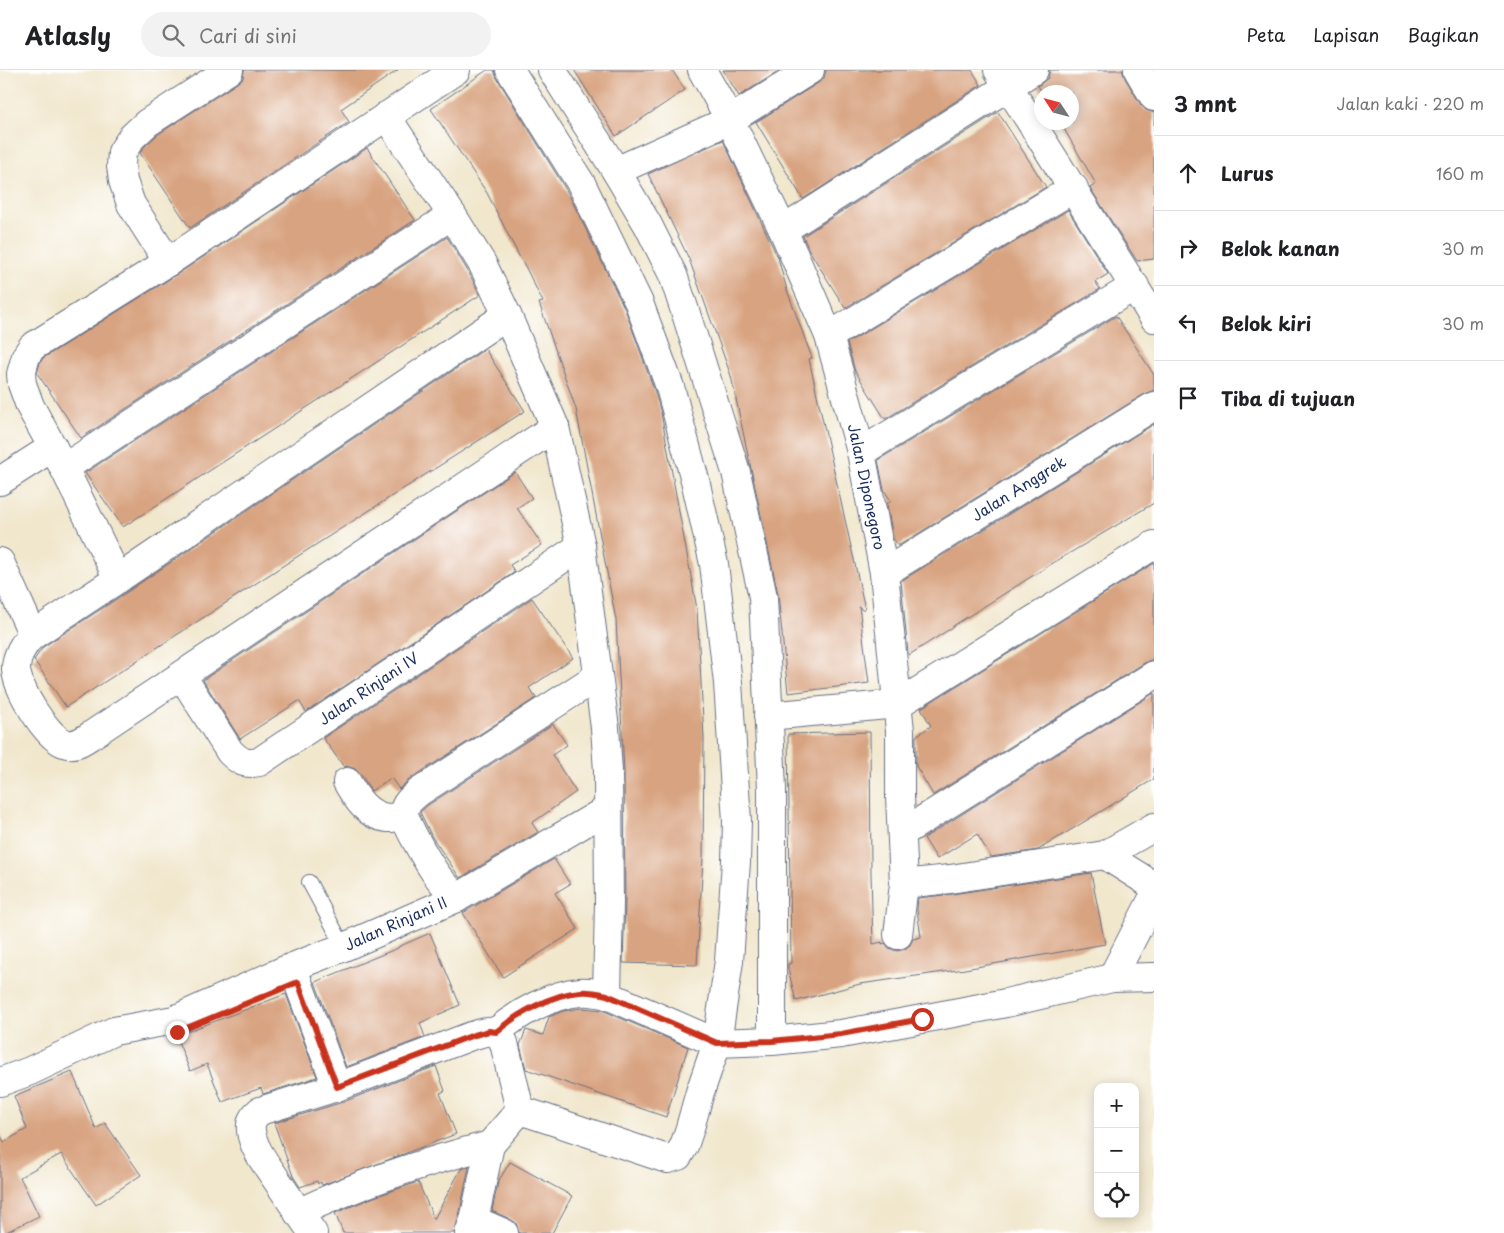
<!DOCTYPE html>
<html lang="id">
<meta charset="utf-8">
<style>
:root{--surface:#fff;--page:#f2f2f2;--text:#202124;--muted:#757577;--line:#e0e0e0}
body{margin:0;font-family:"Playpen Sans",sans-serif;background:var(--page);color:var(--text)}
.controls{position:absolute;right:15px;bottom:15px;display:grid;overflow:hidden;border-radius:10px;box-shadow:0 2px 12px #0003}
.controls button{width:45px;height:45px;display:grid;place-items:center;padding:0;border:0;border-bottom:1px solid var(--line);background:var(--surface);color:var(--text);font:25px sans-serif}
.compass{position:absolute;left:1034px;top:15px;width:45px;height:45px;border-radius:50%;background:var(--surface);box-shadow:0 2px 12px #0003;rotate:306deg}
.stop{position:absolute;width:15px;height:15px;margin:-11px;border:4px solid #c8321e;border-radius:50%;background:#fff}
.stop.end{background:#c8321e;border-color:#fff;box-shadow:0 1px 5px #0008}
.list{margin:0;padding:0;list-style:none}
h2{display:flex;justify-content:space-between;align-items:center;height:65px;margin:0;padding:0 20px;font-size:21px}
h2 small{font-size:16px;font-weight:400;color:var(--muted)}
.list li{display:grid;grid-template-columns:32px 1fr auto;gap:15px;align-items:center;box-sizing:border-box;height:75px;padding:0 20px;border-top:1px solid var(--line)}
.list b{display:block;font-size:19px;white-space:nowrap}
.list em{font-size:16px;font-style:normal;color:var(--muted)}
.icon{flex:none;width:28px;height:28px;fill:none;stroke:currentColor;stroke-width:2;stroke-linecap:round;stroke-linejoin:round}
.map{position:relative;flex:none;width:1154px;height:1163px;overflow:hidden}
header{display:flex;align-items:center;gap:30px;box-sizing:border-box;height:70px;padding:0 25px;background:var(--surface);border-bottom:1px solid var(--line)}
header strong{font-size:24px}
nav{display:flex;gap:28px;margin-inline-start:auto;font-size:18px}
.search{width:350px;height:45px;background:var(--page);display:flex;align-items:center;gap:12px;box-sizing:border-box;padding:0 18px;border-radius:28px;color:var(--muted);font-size:19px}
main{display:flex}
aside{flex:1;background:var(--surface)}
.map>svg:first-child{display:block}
.building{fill:#d8a380}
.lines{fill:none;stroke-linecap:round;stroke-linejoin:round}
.service-casing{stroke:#666f85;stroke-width:16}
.minor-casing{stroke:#666f85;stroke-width:30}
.service{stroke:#fff;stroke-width:14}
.minor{stroke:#fff;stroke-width:28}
.route{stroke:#c8321e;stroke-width:6}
.labels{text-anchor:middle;stroke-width:4.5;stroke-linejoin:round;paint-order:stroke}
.street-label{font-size:15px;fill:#1b2f5e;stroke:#fff}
</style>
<header>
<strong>Atlasly</strong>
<div class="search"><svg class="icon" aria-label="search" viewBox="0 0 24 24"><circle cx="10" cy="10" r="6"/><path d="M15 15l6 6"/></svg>Cari di sini</div>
<nav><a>Peta</a><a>Lapisan</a><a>Bagikan</a></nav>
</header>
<main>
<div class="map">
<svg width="1154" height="1163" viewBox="0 0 1154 1163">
<rect width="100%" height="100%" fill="#fff"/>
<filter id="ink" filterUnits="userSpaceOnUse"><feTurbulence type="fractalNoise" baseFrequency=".02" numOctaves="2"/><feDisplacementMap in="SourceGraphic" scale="10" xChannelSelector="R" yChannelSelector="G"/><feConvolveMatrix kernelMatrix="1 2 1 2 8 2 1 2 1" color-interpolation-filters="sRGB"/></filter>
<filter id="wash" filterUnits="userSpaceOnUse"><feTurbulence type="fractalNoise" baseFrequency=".0096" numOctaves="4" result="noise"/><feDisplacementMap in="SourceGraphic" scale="20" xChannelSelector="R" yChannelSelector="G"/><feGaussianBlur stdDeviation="1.12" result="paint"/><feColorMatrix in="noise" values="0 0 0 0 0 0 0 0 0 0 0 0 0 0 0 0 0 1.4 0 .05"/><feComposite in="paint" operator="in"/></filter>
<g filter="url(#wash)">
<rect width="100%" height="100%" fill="#f1e7cd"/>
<g id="blocks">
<!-- building -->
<g class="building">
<path d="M244,0H398L341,39L349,52L190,158L140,83L144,77L157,65L237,13L243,8Z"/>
<path d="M487,0H494L497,8L568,123L625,239L655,322L661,343L697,539L704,668L703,788L697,895L623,893L625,833L624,701L616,550L576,339L539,233L543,232L525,196L519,186L487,123L431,39Z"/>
<path d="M574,0H672L685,20L616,66Z"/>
<path d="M723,0H781L739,26Z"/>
<path d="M826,0H972L981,15L803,129L756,52L818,13L824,8Z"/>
<path d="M1050,0H1122L1125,8L1141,35L1146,40L1154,43V189L1137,191L1090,118L1096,114L1060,52H1072V22H1042L1038,16L1048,8Z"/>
<path d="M998,42L1046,117L845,238L809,180L803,166Z"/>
<path d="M723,70L778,188L787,220L812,288L809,289L865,539L862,540L859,536L869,613L788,623L778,524L731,306L689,189L648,104Z"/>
<path d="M367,78L415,150L81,368L37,303L40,293L43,288L176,205Z"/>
<path d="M1068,140L1108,204L1095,212L1100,219L885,349L855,301L847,273Z"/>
<path d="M447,167L469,203L480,225L123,457L85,403Z"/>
<path d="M1116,246L1154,305V320L1146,323L898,476L893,468L887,434L891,431L884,420L878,390Z"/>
<path d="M485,279L525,341L281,497L66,637L34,590L43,577L127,522Z"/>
<path d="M1154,354V433L1053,493L953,556V557L909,585L908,583L901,511Z"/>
<path d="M515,402L532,428L517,438L542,475L510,495L515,502L306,642L299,631L240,669L203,610Z"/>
<path d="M1154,493V589L1146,592L933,725L916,696V666L931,656L921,638Z"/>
<path d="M532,528L573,588L529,618L536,628L410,709L399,719L391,708L371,721L361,704L355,699L348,696L344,697L323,668Z"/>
<path d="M1154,623V709L1038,780L991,787L977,764L937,789L924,768Z"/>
<path d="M553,654L567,675L552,685L576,722L532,753L538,762L460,808L432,767L420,742L428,735Z"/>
<path d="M870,662L871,804L873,874L882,872V874L885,873L889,878L897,881L905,879L910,875L913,869L921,867L917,840L918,828L952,824L1091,803L1105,874L965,899L860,914L796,931L788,899V894L791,893L788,664Z"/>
<path d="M554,789L570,814L555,823L578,859L503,907L463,843Z"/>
<path d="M430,863L460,935L420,953L425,967L346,997L315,912L398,878V877Z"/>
<path d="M286,924L317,1007L263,1024L261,1018L222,1032L207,994L190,1001L176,966Z"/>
<path d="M582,938L602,940L688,977L666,1047L526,999L520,975L526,960L543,965L549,947L563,941Z"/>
<path d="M436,996L445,1021L440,1023L456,1064L322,1115L321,1112L318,1114L317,1111L300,1117L293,1106L274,1053L343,1032Z"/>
<path d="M72,1002L96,1059L105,1053L141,1105L96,1135L61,1084L20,1107L39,1146L4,1163H0V1064L4,1072L27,1059L14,1026Z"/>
<path d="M510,1092L572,1126L552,1163H519L516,1153L510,1149L492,1141L498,1112Z"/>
<path d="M469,1097L459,1146L454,1163H343L335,1143L374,1127L418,1112L434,1149L461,1099Z"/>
</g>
</g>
</g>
<g filter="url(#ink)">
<use href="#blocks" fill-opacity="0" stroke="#666f85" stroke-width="1"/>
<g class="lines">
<defs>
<path id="service" d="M309,812L344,877"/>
<g id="minor">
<path d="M552,0L616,101L648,155L673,205L687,247L736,402L763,527L772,719V971"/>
<path d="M702,0L730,50L783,160L829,266L861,382L884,503L900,661V727L904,814L898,865"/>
<path d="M998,0L1154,248"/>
<path d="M1138,0L1154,27"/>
<path d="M386,46L452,145L483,195L507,245L555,357L581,476L605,658L608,701L609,833L607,925"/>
<path d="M616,101L730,50L810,0"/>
<path d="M783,160L1034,0"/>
<path d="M168,192L131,134L123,111L121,96L122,82L132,67L147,53L229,0"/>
<path d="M507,245L118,509L33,565C23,573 16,587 16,599C17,619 46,666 64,673C74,677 82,671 90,666L555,357"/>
<path d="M829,266L1074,118"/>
<path d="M861,382L1135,216"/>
<path d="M64,398L452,145"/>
<path d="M0,411L53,377"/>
<path d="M0,492L33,565"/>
<path d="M884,503L1154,336"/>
<path d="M118,509L64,398L30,336L22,314L21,304L26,286L32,277L168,192L456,0"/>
<path d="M182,606L230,682C240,692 246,695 259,692L581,476"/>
<path d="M768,646L898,634L1154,475"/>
<path d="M347,712C356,728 367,746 388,748C393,748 399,747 404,746"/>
<path d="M902,763L1154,605"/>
<path d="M1105,785L1154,816"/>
<path d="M904,814L950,809L1105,785L1154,757"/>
<path d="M457,828C449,819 440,811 434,801C428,792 402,749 404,741C405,733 413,727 419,722L598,606"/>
<path d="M1112,908L1154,826"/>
<path d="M298,912L337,1017L260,1041C253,1047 250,1051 251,1061C253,1078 266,1094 276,1109C288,1127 300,1145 313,1163"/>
<path d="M496,962C517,944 552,924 580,922C589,921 598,923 607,925L717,973L772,971L841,964L922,949L1006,933L1112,908L1154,907"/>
<path d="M0,1012L30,1001L114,961L174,950L285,900L344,877L457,828L608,739"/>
<path d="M337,1017L471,966C486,962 496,956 504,973L520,1040"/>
<path d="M298,1143C360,1113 423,1092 490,1075"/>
<path d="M474,1150L504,1163"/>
<path d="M469,1163L474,1150L490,1075L520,1040L661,1087L668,1089L678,1086L684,1076L690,1058L700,1022L717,973L729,891L736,792L737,751L728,613L714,494L695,410L670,317L639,233L582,115L510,0"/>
</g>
</defs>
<!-- service casing -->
<use href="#service" class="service-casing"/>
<!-- minor casing -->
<use href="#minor" class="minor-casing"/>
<!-- service -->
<use href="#service" class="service"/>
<!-- minor -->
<use href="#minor" class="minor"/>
</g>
</g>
<g class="lines" filter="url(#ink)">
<!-- route -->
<path class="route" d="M177,962L298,912L337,1017L471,966L489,961L496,962C517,944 552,924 580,922C589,921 598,923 607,925L717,973L772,971L841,964L922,949"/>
</g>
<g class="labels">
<!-- street labels -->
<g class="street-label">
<text transform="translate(866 417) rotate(78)" y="5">Jalan Diponegoro</text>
<text transform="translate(1019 419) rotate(-32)" y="5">Jalan Anggrek</text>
<text transform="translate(369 619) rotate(-34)" y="5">Jalan Rinjani IV</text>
<text transform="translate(396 854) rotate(-24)" y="5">Jalan Rinjani II</text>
</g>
</g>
</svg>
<div class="controls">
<button>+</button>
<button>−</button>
<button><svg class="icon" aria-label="locate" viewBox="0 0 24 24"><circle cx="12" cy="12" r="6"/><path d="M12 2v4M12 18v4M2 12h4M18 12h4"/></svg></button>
</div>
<svg class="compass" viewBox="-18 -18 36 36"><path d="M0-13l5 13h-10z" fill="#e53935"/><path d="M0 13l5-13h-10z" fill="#757577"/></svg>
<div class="stop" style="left:922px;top:949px"></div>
<div class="stop end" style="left:177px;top:962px"></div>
</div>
<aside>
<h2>3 mnt<small>Jalan kaki · 220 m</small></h2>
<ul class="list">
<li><svg class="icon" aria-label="ahead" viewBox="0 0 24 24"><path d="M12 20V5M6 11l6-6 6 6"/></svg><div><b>Lurus</b></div><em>160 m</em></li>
<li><svg class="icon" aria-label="right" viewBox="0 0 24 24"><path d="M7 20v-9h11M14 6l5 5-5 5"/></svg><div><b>Belok kanan</b></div><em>30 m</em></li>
<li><svg class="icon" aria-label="left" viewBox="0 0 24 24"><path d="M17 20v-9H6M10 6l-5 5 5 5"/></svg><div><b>Belok kiri</b></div><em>30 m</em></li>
<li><svg class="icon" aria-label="arrive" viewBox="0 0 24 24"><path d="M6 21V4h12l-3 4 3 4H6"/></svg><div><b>Tiba di tujuan</b></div></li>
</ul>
</aside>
</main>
